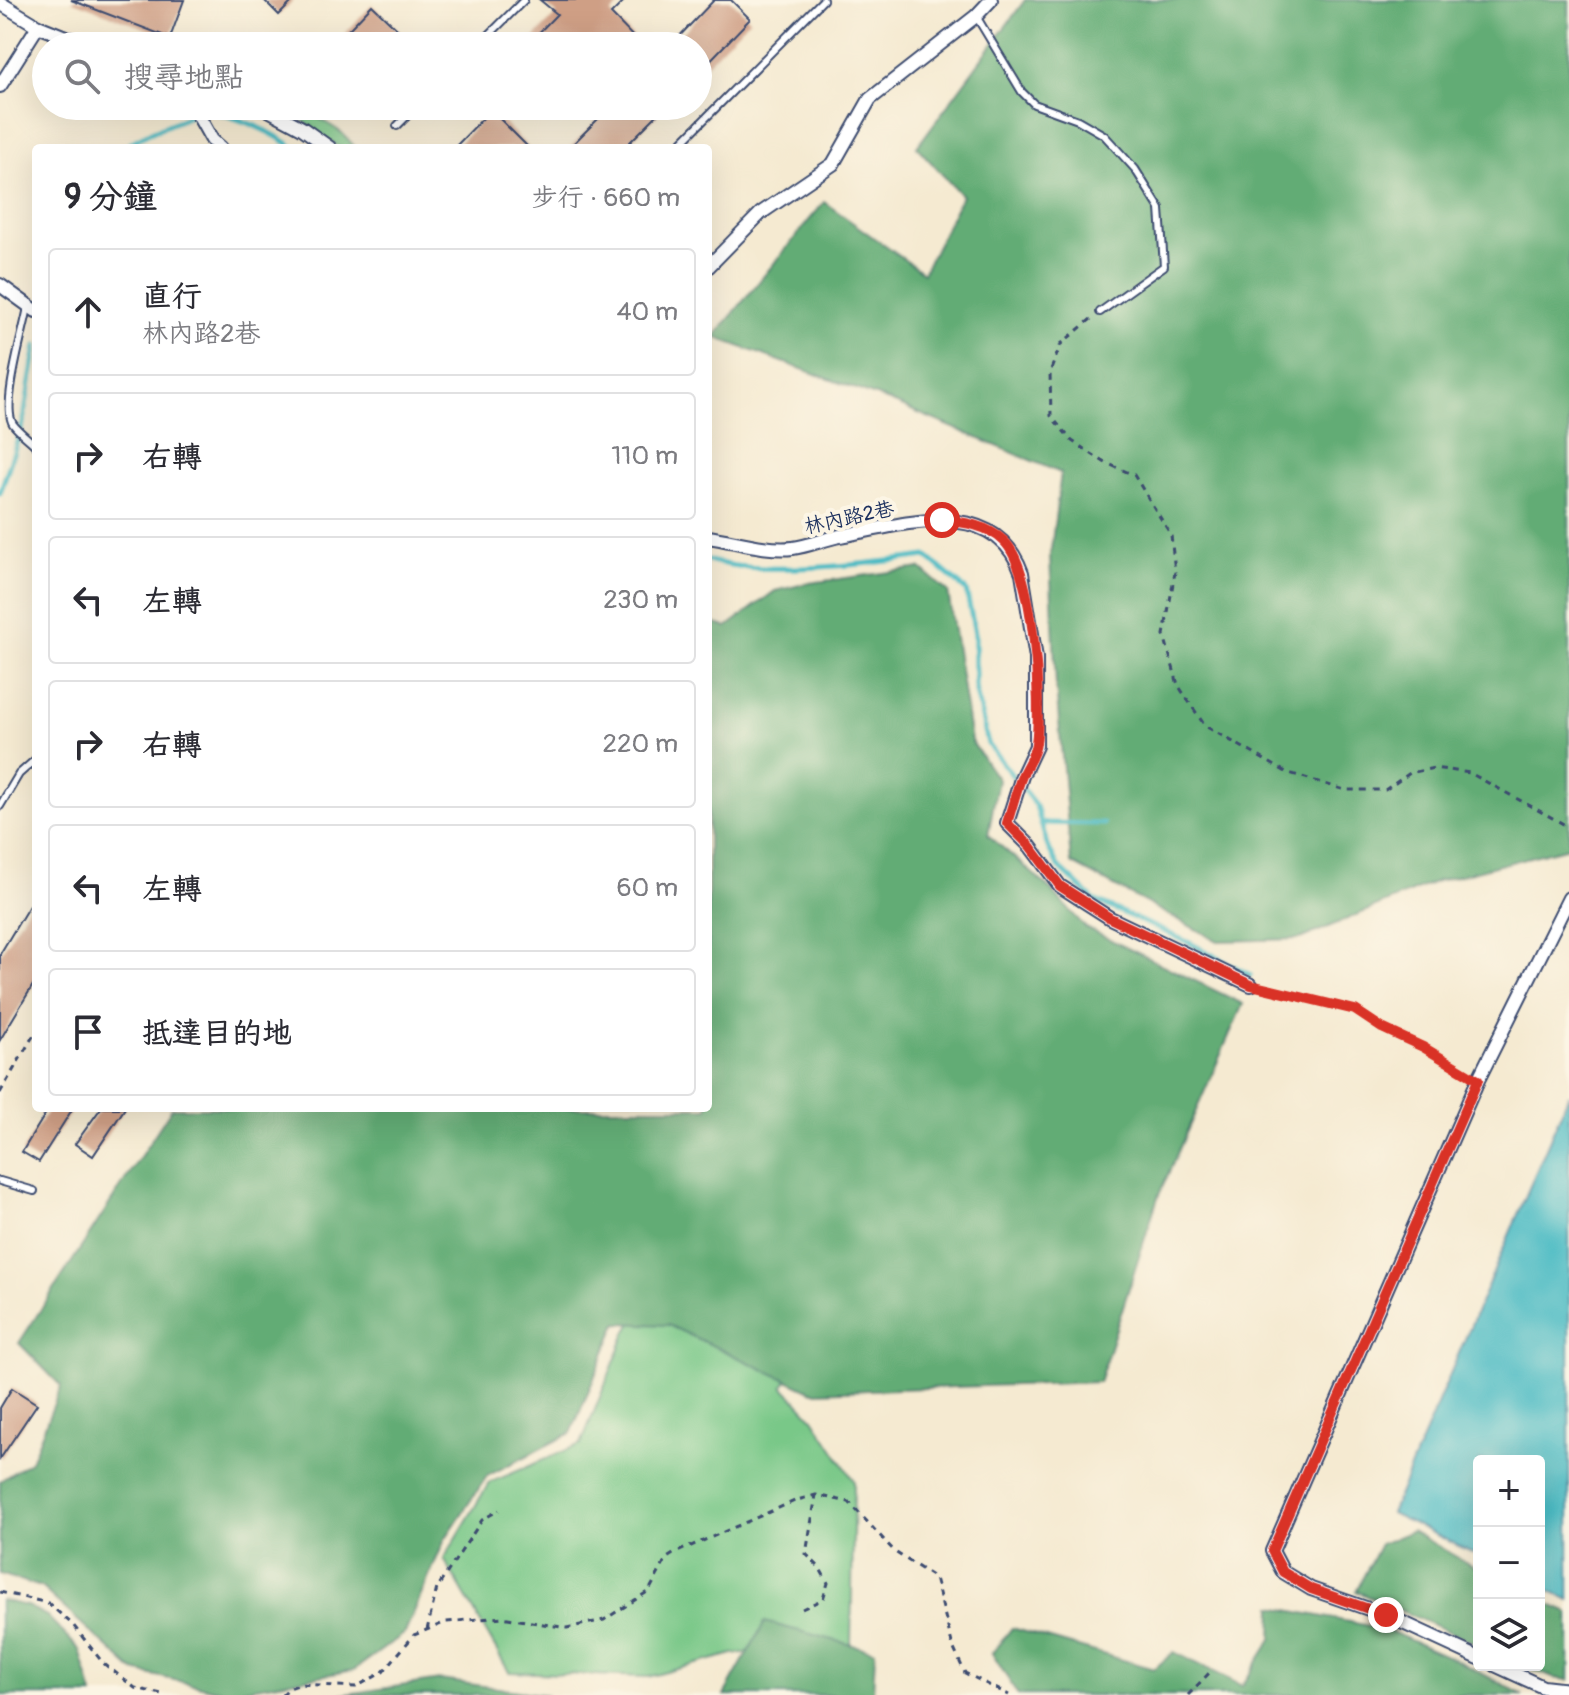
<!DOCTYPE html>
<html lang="zh-TW">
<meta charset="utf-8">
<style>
:root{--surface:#fff;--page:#f2f2f3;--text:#2b2b33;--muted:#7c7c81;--line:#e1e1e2}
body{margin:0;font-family:Pangolin,"LXGW WenKai TC",sans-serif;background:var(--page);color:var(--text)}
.controls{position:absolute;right:24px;bottom:24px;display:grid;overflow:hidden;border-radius:8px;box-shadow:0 8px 32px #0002}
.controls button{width:72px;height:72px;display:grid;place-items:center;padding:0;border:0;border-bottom:2px solid var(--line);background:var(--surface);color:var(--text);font:40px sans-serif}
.stop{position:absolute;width:24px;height:24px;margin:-18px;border:6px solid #d93025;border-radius:50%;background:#fff}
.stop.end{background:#d93025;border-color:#fff;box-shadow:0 2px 8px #0008}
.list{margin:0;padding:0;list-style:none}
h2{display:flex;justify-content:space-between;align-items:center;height:104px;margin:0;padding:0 32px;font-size:34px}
h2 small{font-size:26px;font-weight:400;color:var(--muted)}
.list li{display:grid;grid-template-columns:52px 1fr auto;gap:24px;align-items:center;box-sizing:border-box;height:128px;margin:0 16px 16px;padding:0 16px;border:2px solid var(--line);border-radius:8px}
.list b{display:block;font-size:30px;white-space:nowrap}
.list p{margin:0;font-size:26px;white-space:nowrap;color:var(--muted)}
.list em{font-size:26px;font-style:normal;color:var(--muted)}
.icon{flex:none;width:44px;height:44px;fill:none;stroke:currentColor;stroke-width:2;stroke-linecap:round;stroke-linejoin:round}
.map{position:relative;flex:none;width:1569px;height:1695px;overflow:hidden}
.search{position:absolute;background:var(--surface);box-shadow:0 8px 32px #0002;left:32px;top:32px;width:680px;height:88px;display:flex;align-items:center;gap:20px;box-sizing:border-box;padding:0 28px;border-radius:44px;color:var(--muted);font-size:30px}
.panel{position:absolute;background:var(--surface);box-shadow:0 8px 32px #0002;left:32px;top:144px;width:680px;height:968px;border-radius:8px}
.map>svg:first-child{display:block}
.green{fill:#79c888;stroke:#4a7c73;stroke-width:2}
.forest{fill:#62ac74;stroke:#3e6e69;stroke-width:2}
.water{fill:#4cbbc4;stroke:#347591;stroke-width:2}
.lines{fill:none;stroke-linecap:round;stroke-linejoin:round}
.stream{stroke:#4cbbc4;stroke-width:5}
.building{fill:#cf9f85}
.lane-casing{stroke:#3c4b6f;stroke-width:10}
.street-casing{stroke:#3c4b6f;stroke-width:16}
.path{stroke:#3c4b6f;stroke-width:3;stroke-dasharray:6 6;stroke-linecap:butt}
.lane{stroke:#fff;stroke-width:6}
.street{stroke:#fff;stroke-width:12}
.route{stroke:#d93025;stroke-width:10}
.labels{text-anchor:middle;stroke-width:8;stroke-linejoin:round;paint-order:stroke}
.street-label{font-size:20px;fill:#1b2f5e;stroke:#fcf5e5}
</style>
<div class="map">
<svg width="1569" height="1695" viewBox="0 0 1569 1695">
<rect width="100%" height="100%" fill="#fcf5e5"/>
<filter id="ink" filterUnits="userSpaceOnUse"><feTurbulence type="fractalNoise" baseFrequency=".0125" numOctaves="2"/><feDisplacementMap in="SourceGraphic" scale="16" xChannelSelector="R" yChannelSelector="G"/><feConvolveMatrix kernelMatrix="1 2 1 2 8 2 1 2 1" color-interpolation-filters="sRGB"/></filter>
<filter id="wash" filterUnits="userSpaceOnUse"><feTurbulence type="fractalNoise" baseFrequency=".006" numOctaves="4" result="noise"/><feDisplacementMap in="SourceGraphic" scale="32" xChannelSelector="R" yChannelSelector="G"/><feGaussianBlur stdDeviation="1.8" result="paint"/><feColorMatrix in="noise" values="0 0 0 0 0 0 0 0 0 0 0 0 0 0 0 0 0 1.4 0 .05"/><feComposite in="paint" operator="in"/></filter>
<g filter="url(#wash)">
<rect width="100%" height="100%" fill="#f5ead1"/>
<!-- green -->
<g class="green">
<path d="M299,106L341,132L356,148H340L290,111Z"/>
<path d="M680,1240L819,1340L783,1386L813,1418L854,1481L851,1644L733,1654L648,1677L509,1672L444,1559L489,1483L581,1444L626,1333Z"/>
</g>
<!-- forest -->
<g class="forest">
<path d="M1025,0H1569V847L1437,881L1300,939L1218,941L1071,863L1056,686L1050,557L1061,473L892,402L714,337L824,202L923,273L962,196L917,147Z"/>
<path d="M920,568L948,592L971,741L998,780L988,835L1046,885L1086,928L1243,1004L1158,1197L1099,1382L813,1392L668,1325L617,1323L571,1433L487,1476L445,1539L405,1633L354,1670L228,1692L134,1671L41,1587L0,1574V1481L31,1461L61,1386L19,1343L172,1108H708V622L727,627L775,591L809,583Z"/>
<path d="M1412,1531L1479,1570V1645L1356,1591L1380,1544Z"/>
<path d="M0,1600L27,1606L47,1616L80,1650L93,1695H0Z"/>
<path d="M1539,1600L1569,1613V1680L1553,1678L1523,1665H1539Z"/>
<path d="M1273,1607L1385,1629L1460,1662L1523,1695H1018L992,1653L1012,1628L1154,1669L1174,1652L1242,1686L1272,1639Z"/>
<path d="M765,1622L875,1651L873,1695H724Z"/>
<path d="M440,1680L548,1695H340Z"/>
</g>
<!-- water -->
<path class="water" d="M1569,1094V1600L1539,1585V1461H1479V1556L1391,1513Z"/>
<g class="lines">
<!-- stream -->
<g class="stream">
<path d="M124,148C143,132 180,122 204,109C235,117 269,129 294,148"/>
<path d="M0,493L23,424L36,346"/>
<path d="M708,560C759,577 871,564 926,556L966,590L975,633V687L988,744L1036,806L1048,847L1058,866L1094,900L1190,943L1250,975"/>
<path d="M1041,823L1104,824"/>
</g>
</g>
<g id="blocks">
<!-- building -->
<g class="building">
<path d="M71,0H184L170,38Z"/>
<path d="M264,0H294L279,15Z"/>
<path d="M540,0H625L611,14L642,46H597L589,38L581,46H526L557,14Z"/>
<path d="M714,0H731L750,19L698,73V46H670Z"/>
<path d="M372,5L415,46H333Z"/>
<path d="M611,106H666L624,148H569Z"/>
<path d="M491,110L529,148H454Z"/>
<path d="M36,894V980L0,1040V954Z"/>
<path d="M49,1108H73L39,1162L22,1152Z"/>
<path d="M101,1108H125L93,1156L75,1144Z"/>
<path d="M12,1388L37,1404L0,1459V1408Z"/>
</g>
</g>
</g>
<g filter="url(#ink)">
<use href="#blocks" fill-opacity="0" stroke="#3c4b6f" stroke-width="2"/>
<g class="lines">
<defs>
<g id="lane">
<path d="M976,16L1022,92L1034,104L1078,120L1104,135L1135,169L1160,209L1164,266L1100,312"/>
<path d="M478,46L524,0"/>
<path d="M397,126L417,106"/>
<path d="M676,148L823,0"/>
<path d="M28,307C24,330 1,406 13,424C19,432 29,439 36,446"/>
<path d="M0,806L19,774L36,759"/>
<path d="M0,1181L34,1191"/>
</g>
<g id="street">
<path d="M0,3L38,26L88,46"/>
<path d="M0,86L38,26"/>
<path d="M193,106L212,140L221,148"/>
<path d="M261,106L302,128L330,148"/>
<path d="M708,267L761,213L833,164L870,99L976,16L991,0"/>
<path d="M0,285L36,311"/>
<path d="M708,537C736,541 765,551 793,548C809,546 824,539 840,536C902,525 994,494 1022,573L1036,658V746L1022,776L1007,823L1030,846L1060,886L1110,918L1251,985"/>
<path d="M1479,1658L1386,1615L1311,1589L1283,1572L1272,1551L1478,1080L1569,898"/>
<path d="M1495,1665L1543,1687L1569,1690"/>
</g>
</defs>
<!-- lane casing -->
<use href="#lane" class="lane-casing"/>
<!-- street casing -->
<use href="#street" class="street-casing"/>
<!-- path -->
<g class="path">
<path d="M1091,319L1061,344L1050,372L1051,416L1072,441L1104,462L1134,475L1171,535L1175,572L1164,635L1178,685L1205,726L1286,772L1345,790H1385L1410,773L1434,768L1470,773L1569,827"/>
<path d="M1263,988L1355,1010L1382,1028L1423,1047L1467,1074"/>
<path d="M0,1093L36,1031"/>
<path d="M0,1592L48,1603L73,1625L103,1663L135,1688L166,1695"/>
<path d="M802,1609L823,1599L828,1583L819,1567L806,1554L816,1495"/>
<path d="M427,1630L437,1588L482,1520L499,1510"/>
<path d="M282,1695L289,1688L300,1684L356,1687L383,1672L414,1635L446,1622L502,1617L567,1628L604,1620L649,1591L667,1558L675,1553L797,1500L816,1495L849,1502L895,1552L935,1578L953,1647L965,1673L1009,1695"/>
<path d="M1188,1695L1213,1669"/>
</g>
<!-- lane -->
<use href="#lane" class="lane"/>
<!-- street -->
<use href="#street" class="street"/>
</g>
</g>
<g class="lines" filter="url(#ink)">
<!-- route -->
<path class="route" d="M942,520C964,522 987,525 1004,541C1034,570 1042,702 1036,743C1035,755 1026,766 1022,776C1016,791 1012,808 1007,823L1030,846L1060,886L1110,918L1251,985L1355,1010L1382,1028L1423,1047L1478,1080L1272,1551L1283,1572L1311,1589L1386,1615"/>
</g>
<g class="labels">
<!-- street labels -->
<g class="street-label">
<text transform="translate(849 517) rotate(-12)" y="7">林內路2巷</text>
</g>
</g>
</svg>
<div class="controls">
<button>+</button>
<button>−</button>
<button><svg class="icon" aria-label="layers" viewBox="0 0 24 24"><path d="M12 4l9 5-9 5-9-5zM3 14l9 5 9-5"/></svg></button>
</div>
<div class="stop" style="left:942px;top:520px"></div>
<div class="stop end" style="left:1386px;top:1615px"></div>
<div class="search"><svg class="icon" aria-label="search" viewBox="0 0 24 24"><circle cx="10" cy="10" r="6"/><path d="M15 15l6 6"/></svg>搜尋地點</div>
<section class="panel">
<h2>9 分鐘<small>步行 · 660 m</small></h2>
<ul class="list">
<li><svg class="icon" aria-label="ahead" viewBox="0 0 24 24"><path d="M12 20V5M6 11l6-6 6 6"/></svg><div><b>直行</b><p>林內路2巷</p></div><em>40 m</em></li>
<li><svg class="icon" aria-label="right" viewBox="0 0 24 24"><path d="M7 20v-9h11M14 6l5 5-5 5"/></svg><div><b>右轉</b></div><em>110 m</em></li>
<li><svg class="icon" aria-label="left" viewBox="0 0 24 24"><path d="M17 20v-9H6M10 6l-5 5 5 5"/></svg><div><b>左轉</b></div><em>230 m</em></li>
<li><svg class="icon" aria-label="right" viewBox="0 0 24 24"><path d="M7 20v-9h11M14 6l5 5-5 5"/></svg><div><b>右轉</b></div><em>220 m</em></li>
<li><svg class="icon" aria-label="left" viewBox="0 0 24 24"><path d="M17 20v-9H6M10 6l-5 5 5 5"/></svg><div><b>左轉</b></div><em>60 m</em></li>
<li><svg class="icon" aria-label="arrive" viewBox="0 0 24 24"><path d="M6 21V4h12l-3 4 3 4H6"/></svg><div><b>抵達目的地</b></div></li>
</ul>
</section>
</div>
